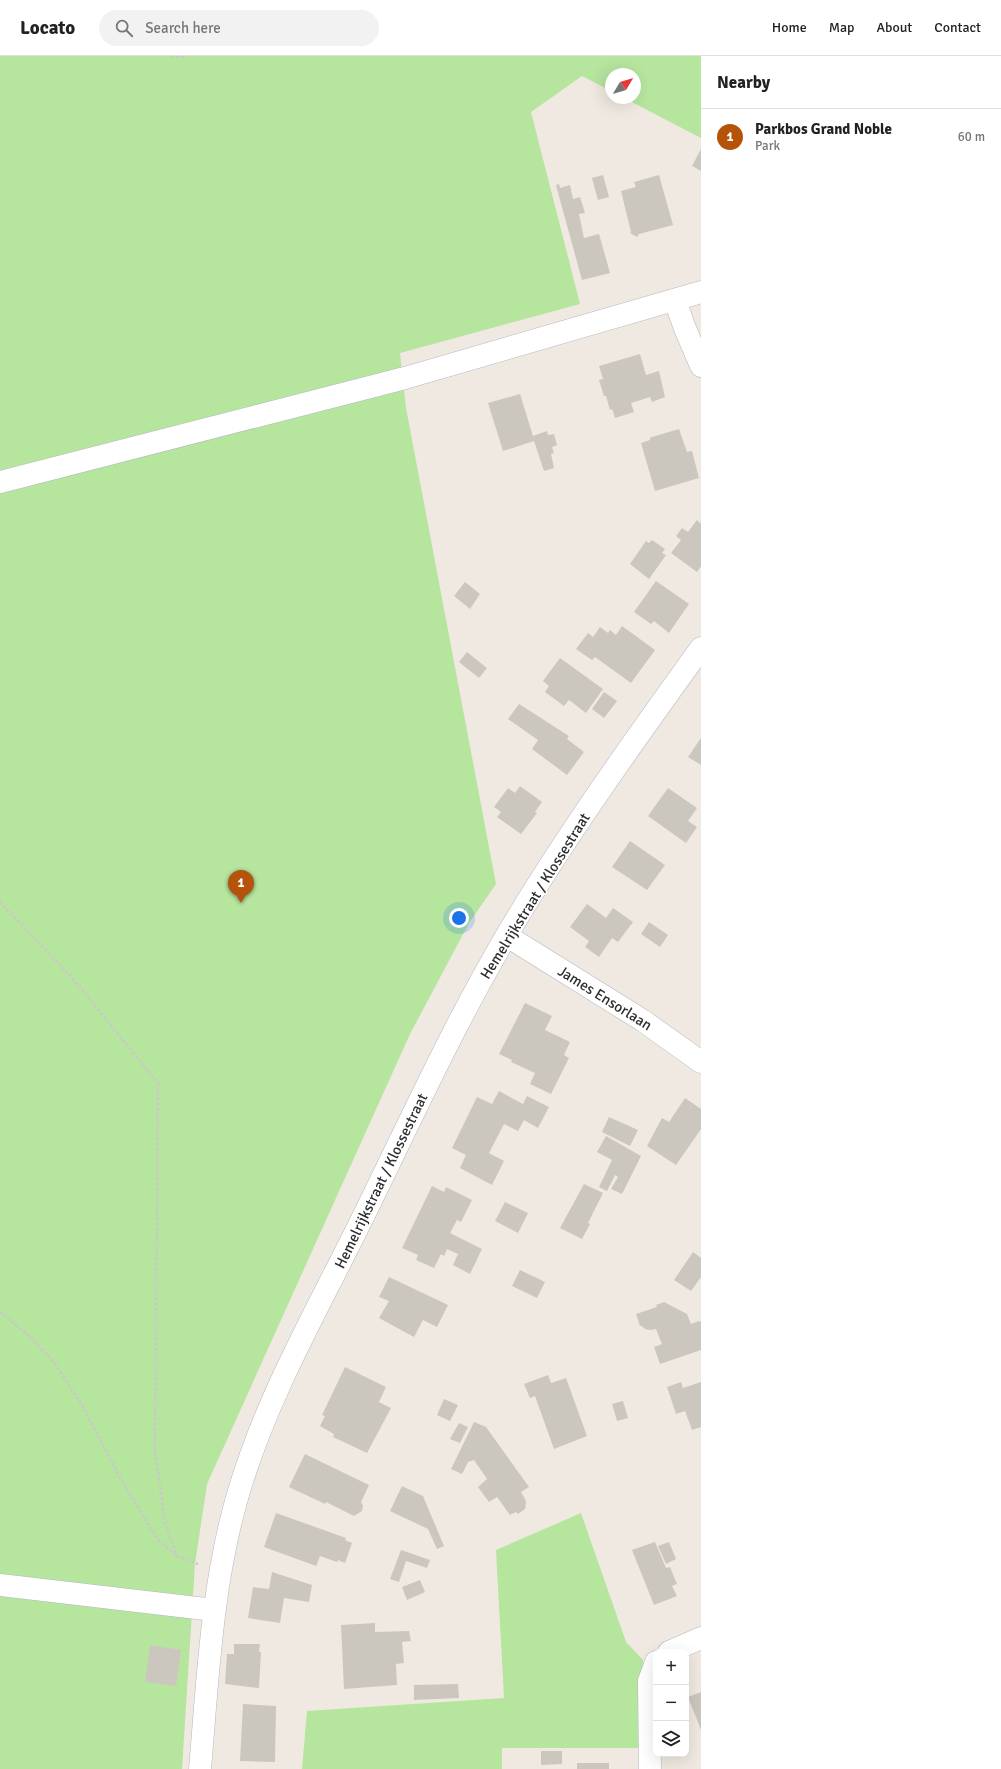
<!DOCTYPE html>
<meta charset="utf-8">
<style>
:root{--surface:#fff;--page:#f2f2f2;--text:#222;--muted:#767676;--line:#e0e0e0;--accent:#b45309}
body{margin:0;font-family:Signika,sans-serif;background:var(--page);color:var(--text)}
.controls{position:absolute;right:12px;bottom:12px;display:grid;overflow:hidden;border-radius:8px;box-shadow:0 4px 16px #0002}
.controls button{width:36px;height:36px;display:grid;place-items:center;padding:0;border:0;border-bottom:1px solid var(--line);background:var(--surface);color:var(--text);font:20px sans-serif}
.compass{position:absolute;left:605px;top:12px;width:36px;height:36px;border-radius:50%;background:var(--surface);box-shadow:0 4px 16px #0002;rotate:52deg}
.you{position:absolute;left:459px;top:862px;width:14px;height:14px;margin:-10px;border:3px solid #fff;border-radius:50%;background:#1a73e8;box-shadow:0 0 0 6px #1a73e833}
.badge{display:grid;place-items:center;width:26px;height:26px;border-radius:50%;background:var(--accent);color:#fff;font-size:13px;font-weight:700}
.pin{position:absolute;translate:-50% -33px;filter:drop-shadow(0 1px 2px #0008)}
.pin::after{content:'';position:absolute;top:21px;width:14px;height:12px;background:inherit;clip-path:polygon(0 0,100% 0,50% 100%)}
.list{margin:0;padding:0;list-style:none}
h2{display:flex;justify-content:space-between;align-items:center;height:52px;margin:0;padding:0 16px;font-size:17px}
h2 small{font-size:13px;font-weight:400;color:var(--muted)}
.list li{display:grid;grid-template-columns:26px 1fr auto;gap:12px;align-items:center;box-sizing:border-box;height:56px;padding:0 16px;border-top:1px solid var(--line)}
.list b{display:block;font-size:15px;white-space:nowrap}
.list p{margin:0;font-size:13px;white-space:nowrap;color:var(--muted)}
.list em{font-size:13px;font-style:normal;color:var(--muted)}
.icon{flex:none;width:22px;height:22px;fill:none;stroke:currentColor;stroke-width:2;stroke-linecap:round;stroke-linejoin:round}
.map{position:relative;flex:none;width:701px;height:1713px;overflow:hidden}
header{display:flex;align-items:center;gap:24px;box-sizing:border-box;height:56px;padding:0 20px;background:var(--surface);border-bottom:1px solid var(--line)}
header strong{font-size:19px}
nav{display:flex;gap:22px;margin-inline-start:auto;font-size:14px}
.search{width:280px;height:36px;background:var(--page);display:flex;align-items:center;gap:10px;box-sizing:border-box;padding:0 14px;border-radius:22px;color:var(--muted);font-size:15px}
main{display:flex}
aside{flex:1;background:var(--surface)}
.map>svg:first-child{display:block}
.green{fill:#b6e59e}
.building{fill:#cbc7bf}
.lines{fill:none;stroke-linecap:round;stroke-linejoin:round}
.minor-casing{stroke:#b4b7c1;stroke-width:23}
.path{stroke:#c9c9c9;stroke-width:2.5;stroke-dasharray:3 2;stroke-linecap:butt}
.minor{stroke:#fff;stroke-width:22}
.labels{text-anchor:middle;stroke-width:3;stroke-linejoin:round;paint-order:stroke}
.street-label{font-size:15px;fill:#2e2e2e;stroke:#fff}
</style>
<header>
<strong>Locato</strong>
<div class="search"><svg class="icon" aria-label="search" viewBox="0 0 24 24"><circle cx="10" cy="10" r="6"/><path d="M15 15l6 6"/></svg>Search here</div>
<nav><a>Home</a><a>Map</a><a>About</a><a>Contact</a></nav>
</header>
<main>
<div class="map">
<svg width="701" height="1713" viewBox="0 0 701 1713">
<rect width="100%" height="100%" fill="#efe9e1"/>
<!-- green -->
<g class="green">
<path d="M0,0H701V82L624,42H635V18H611V35L582,20L531,56L580,248L400,297L406,352L496,828L469,867L410,978L207,1428L195,1508L182,1713H0Z"/>
<path d="M581,1457L626,1586L643,1604L639,1692H502V1713H302L307,1655L504,1642L496,1494Z"/>
</g>
<!-- building -->
<g class="building">
<path d="M701,93V115L692,110Z"/>
<path d="M603,119L609,141L598,144L592,122Z"/>
<path d="M659,119L673,169L639,178L637,181L630,177L631,176L621,135L636,131L634,126Z"/>
<path d="M559,128L560,132L570,129L573,143L580,141L585,157L579,158L584,182L599,178L610,217L582,224L557,133L556,129Z"/>
<path d="M640,298L646,319L659,315L665,341L652,346L650,341L631,347L634,356L615,362L612,353L610,354L606,340H604L599,324L603,323L599,310Z"/>
<path d="M520,338L533,380L547,375L548,379L554,378L557,389L552,391L554,397L551,398L554,412L544,415L534,385L503,395L488,347Z"/>
<path d="M679,373L687,396L692,395L699,422L655,435L641,387L650,384V382L652,381Z"/>
<path d="M697,464L701,468V510L697,516L671,497L681,484L676,480L682,472L688,476Z"/>
<path d="M652,484L665,493L662,497L666,499L649,523L630,508L646,485L649,487Z"/>
<path d="M656,525L689,548L669,577L654,565L651,568L634,556Z"/>
<path d="M465,526L480,538L470,553L454,540Z"/>
<path d="M622,570L655,594L631,627L595,601L592,604L576,593L588,577L593,581L600,571L608,577L610,574L616,579Z"/>
<path d="M467,596L487,612L479,622L459,606Z"/>
<path d="M560,602L603,633L586,657L569,644L564,650L545,636L549,630L543,625Z"/>
<path d="M604,636L617,645L604,662L592,653Z"/>
<path d="M519,648L569,680L567,683L584,696L567,719L532,693L538,684L508,663Z"/>
<path d="M701,682V709L688,701Z"/>
<path d="M520,730L542,746L535,756L537,757L521,778L497,761L501,756L494,751L508,732L515,737Z"/>
<path d="M668,732L697,752L688,765L697,771L686,787L648,760Z"/>
<path d="M630,785L665,809L647,834L612,811Z"/>
<path d="M587,848L606,862L613,852L633,866L618,886L612,882L599,901L585,891L589,885L570,871Z"/>
<path d="M649,866L668,879L660,891L641,878Z"/>
<path d="M525,947L552,960L545,974L570,986L564,999L569,1002L551,1038L530,1028L535,1017L511,1006L512,1004L499,998Z"/>
<path d="M499,1035L523,1048L527,1040L549,1051L538,1072L524,1064L518,1075L504,1068L489,1097L504,1105L492,1129L460,1112L466,1099L452,1092L477,1041L492,1048Z"/>
<path d="M685,1042L701,1053V1073L676,1109L647,1090L662,1062L669,1066Z"/>
<path d="M609,1061L638,1074L630,1090L602,1076Z"/>
<path d="M606,1080L641,1100L622,1138L611,1133L618,1121L615,1119L607,1135L599,1131L612,1104L597,1096Z"/>
<path d="M584,1128L603,1137L588,1167L590,1168L582,1183L560,1172Z"/>
<path d="M432,1130L444,1136L446,1131L472,1144L461,1166L457,1164L450,1177L482,1193L470,1218L453,1209L458,1198L447,1193L444,1200L441,1198L434,1212L416,1204L418,1199L402,1192Z"/>
<path d="M505,1146L528,1157L518,1177L495,1165Z"/>
<path d="M693,1196L701,1202V1221L691,1235L674,1224Z"/>
<path d="M520,1214L545,1226L537,1242L512,1230Z"/>
<path d="M389,1221L448,1249L437,1271L423,1264L414,1281L379,1262L389,1245L379,1241Z"/>
<path d="M664,1246L687,1258L691,1268L699,1265L701,1266V1294L660,1308L654,1291L662,1288L656,1273L650,1274L645,1273L642,1270H640L636,1258L657,1251L656,1249Z"/>
<path d="M345,1311L386,1331L379,1346L391,1352L367,1397L333,1381L334,1378L320,1370L325,1360L322,1359Z"/>
<path d="M548,1319L551,1327L566,1322L587,1380L554,1393L535,1340L530,1342L524,1328Z"/>
<path d="M681,1326L683,1332L701,1326V1371L692,1374L685,1355L676,1358L667,1331Z"/>
<path d="M444,1343L458,1349L450,1365L437,1359Z"/>
<path d="M623,1345L628,1362L617,1365L612,1348Z"/>
<path d="M474,1366L486,1371L529,1431L521,1436L526,1445L525,1453L518,1458L516,1456L510,1459L497,1441L489,1446L478,1431L487,1423L474,1404L468,1406L462,1418L451,1413Z"/>
<path d="M459,1367L468,1371L460,1387L450,1383Z"/>
<path d="M305,1398L369,1429L361,1446L363,1450L362,1455L354,1460L326,1446L325,1448L289,1431Z"/>
<path d="M402,1430L423,1440L444,1490L437,1493L428,1473L390,1455Z"/>
<path d="M276,1457L346,1482L345,1484L352,1487L345,1507L338,1504L337,1506L320,1500L316,1510L264,1491Z"/>
<path d="M655,1486L666,1512L670,1511L677,1528L672,1530L677,1540L654,1549L632,1494Z"/>
<path d="M669,1486L676,1503L666,1508L658,1490Z"/>
<path d="M401,1494L430,1504L427,1512L406,1505L399,1526L390,1523Z"/>
<path d="M272,1516L312,1529L309,1546L284,1542L280,1567L248,1562L253,1531L269,1533Z"/>
<path d="M420,1524L425,1536L407,1544L402,1531Z"/>
<path d="M375,1567V1576L409,1575L411,1585L402,1586L404,1607L396,1608L397,1629L344,1633L341,1569Z"/>
<path d="M234,1588H260L259,1596H261L259,1632L225,1628L227,1598H234Z"/>
<path d="M150,1589L181,1594L176,1630L145,1626Z"/>
<path d="M458,1628L459,1642L414,1644V1629Z"/>
<path d="M701,1636V1674L688,1641Z"/>
<path d="M243,1648L276,1650L275,1706L240,1705Z"/>
<path d="M541,1695H562V1708L541,1709Z"/>
<rect x="577" y="1707" width="32" height="6"/>
</g>
<g class="lines">
<defs>
<g id="minor">
<path d="M675,244L684,270L701,310"/>
<path d="M0,426L405,322L701,236"/>
<path d="M507,880L642,964L701,1006"/>
<path d="M0,1529L214,1554"/>
<path d="M669,1596L701,1582"/>
<path d="M200,1713C208,1620 212,1525 239,1435C267,1341 317,1254 360,1167C408,1070 453,970 508,877C567,778 634,685 701,592"/>
<path d="M650,1713L649,1625L656,1606"/>
</g>
</defs>
<!-- minor casing -->
<use href="#minor" class="minor-casing"/>
<!-- path -->
<g class="path">
<path d="M171,0L180,1L187,0"/>
<path d="M0,846L73,923L158,1027L155,1394L165,1467L177,1500"/>
<path d="M0,1256L28,1279L54,1306L83,1351L123,1427L159,1485L177,1500L198,1508"/>
</g>
<!-- minor -->
<use href="#minor" class="minor"/>
</g>
<g class="labels">
<!-- street labels -->
<g class="street-label">
<text transform="translate(535 840) rotate(-58)" y="5">Hemelrijkstraat / Klossestraat</text>
<text transform="translate(605 942) rotate(32)" y="5">James Ensorlaan</text>
<text transform="translate(381 1125) rotate(-64)" y="5">Hemelrijkstraat / Klossestraat</text>
</g>
</g>
</svg>
<div class="controls">
<button>+</button>
<button>−</button>
<button><svg class="icon" aria-label="layers" viewBox="0 0 24 24"><path d="M12 4l9 5-9 5-9-5zM3 14l9 5 9-5"/></svg></button>
</div>
<svg class="compass" viewBox="-18 -18 36 36"><path d="M0-13l5 13h-10z" fill="#e53935"/><path d="M0 13l5-13h-10z" fill="#767676"/></svg>
<div class="you"></div>
<div class="pin badge" style="left:241px;top:847px">1</div>
</div>
<aside>
<h2>Nearby<small></small></h2>
<ul class="list">
<li><span class="badge">1</span><div><b>Parkbos Grand Noble</b><p>Park</p></div><em>60 m</em></li>
</ul>
</aside>
</main>
